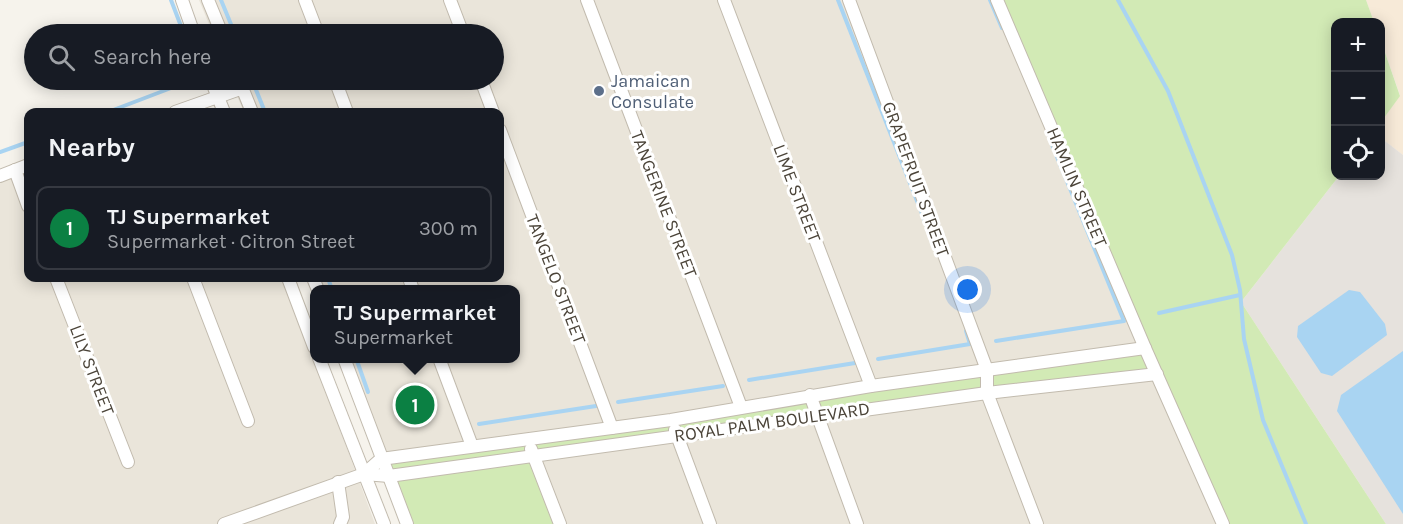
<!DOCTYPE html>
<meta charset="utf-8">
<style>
:root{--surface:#171b24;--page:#242831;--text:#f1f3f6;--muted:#9ea1a6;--line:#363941;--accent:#0b8043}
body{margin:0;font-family:Karla,sans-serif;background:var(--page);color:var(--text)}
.controls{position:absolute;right:18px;top:18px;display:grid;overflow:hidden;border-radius:12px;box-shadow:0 3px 15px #0003}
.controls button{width:54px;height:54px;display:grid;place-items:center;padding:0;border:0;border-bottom:2px solid var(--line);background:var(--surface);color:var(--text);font:30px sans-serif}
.you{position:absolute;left:968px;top:290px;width:21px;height:21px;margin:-15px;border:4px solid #fff;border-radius:50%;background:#1a73e8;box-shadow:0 0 0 9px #1a73e833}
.badge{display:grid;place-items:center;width:39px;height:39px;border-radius:50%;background:var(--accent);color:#fff;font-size:20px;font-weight:700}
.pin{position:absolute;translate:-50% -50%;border:3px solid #fff;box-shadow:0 2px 6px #0006}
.popup{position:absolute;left:310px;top:285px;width:210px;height:78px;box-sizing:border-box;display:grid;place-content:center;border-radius:12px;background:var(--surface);filter:drop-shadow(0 2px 4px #0005);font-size:20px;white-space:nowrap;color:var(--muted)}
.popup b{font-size:22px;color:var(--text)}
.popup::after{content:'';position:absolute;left:50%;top:100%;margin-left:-12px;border:12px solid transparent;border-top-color:var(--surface)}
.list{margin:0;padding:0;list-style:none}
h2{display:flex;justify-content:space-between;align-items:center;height:78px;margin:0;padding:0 24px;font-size:26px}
h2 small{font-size:20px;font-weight:400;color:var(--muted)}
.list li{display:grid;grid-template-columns:39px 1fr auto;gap:18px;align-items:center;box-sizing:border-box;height:84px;margin:0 12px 12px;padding:0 12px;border:2px solid var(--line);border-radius:12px}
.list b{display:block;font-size:22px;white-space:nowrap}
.list p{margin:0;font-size:20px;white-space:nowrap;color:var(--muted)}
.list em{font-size:20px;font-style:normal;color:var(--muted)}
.icon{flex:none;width:33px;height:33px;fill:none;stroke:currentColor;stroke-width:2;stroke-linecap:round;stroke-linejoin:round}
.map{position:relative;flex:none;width:1403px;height:524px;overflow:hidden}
.search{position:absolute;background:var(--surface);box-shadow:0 3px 15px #0003;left:24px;top:24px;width:480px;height:66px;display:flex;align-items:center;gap:15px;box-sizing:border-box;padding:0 21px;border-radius:33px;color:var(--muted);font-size:22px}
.panel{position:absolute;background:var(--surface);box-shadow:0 3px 15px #0003;left:24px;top:108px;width:480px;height:174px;border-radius:12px}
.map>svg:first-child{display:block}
.residential{fill:#eae5da}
.commercial{fill:#f7ead8}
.industrial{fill:#e6e2dd}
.green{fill:#d2eab5}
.water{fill:#a9d4f2}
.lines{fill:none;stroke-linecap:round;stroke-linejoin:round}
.stream{stroke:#a9d4f2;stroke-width:4}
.minor-casing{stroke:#c2bbae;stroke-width:14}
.minor{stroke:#fff;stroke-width:12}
.service-dot{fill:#5c6f8a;stroke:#fff;stroke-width:2}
.labels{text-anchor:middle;stroke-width:6;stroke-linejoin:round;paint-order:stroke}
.service-label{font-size:18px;fill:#4e5e75;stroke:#fff;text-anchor:start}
.street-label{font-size:18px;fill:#4b4439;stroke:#fff}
</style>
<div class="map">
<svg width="1403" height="524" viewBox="0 0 1403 524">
<rect width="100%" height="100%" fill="#f6f3ec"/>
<!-- residential -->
<g class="residential">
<path d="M199,0H997L1221,524H560L381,459L341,359L516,358V290H314L309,278H500V112H244L230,80H494V34H213Z"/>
<path d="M28,167V278H284L375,524H0V178Z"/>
</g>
<!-- commercial -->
<path class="commercial" d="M1366,0H1403V155L1381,138V122L1400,95L1381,41L1380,22H1374Z"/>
<!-- industrial -->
<path class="industrial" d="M1381,138L1403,155V524H1386L1241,302L1339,176H1380Z"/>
<!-- green -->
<g class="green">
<path d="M997,0H1366L1374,22H1336V176H1339L1241,302L1386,524H1221L1156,374L534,456L560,524H409L381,459L1145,348Z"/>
<path d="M1381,41L1400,96L1381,122H1380Z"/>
</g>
<!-- water -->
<g class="water">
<path d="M1349,290L1360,292L1385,324L1387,335L1332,376L1321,373L1297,337L1298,326Z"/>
<path d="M1403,351V514L1337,411L1341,395Z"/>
</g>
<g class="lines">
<!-- stream -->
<g class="stream">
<path d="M171,0L184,34"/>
<path d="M221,0L235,34"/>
<path d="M838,0L932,239"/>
<path d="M990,0L1002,28"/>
<path d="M1118,0L1168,91L1232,255L1240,290L1244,339L1263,420L1306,524"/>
<path d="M252,80L265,112"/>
<path d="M108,112L192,80"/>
<path d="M0,152L28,142"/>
<path d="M328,278L332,290"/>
<path d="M1159,313L1240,295"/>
<path d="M996,341L1124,321L1051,142"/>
<path d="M356,358L368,392"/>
<path d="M878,359L970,344L966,331"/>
<path d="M749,380L855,363"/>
<path d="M618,402L723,386"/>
<path d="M479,424L596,406"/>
</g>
<defs>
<g id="minor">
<path d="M182,0L194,34"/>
<path d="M208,0L222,34"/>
<path d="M305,0L318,34"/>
<path d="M450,0L463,34"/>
<path d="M587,0L741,407"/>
<path d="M724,0L871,386"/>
<path d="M849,0L987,370V393L1037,524"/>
<path d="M997,0L1145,348L1223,524"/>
<path d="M211,80L224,112"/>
<path d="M239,80L252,112"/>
<path d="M335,80L347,112"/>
<path d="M481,80L493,112"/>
<path d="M175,112L243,88"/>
<path d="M500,130L612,428"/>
<path d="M15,170L28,206"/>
<path d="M0,176L28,165"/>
<path d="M56,278L128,462"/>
<path d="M193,278L248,421"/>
<path d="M288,278L314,347"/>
<path d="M313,278L318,290"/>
<path d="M409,278L413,290"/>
<path d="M319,358L384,524"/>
<path d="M344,358L407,524"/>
<path d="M439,358L472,446"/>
<path d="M810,395L857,524"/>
<path d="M675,430L710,524"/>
<path d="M531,449L560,524"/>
<path d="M364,474L381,459L671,420L871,386L1145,348"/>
<path d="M338,482L343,517L340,524"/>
<path d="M224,524L364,474L389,476L987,393L1157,374"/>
</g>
</defs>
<!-- minor casing -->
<use href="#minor" class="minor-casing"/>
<!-- minor -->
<use href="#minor" class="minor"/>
</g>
<!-- markers -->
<circle class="service-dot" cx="599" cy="91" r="6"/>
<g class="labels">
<!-- service labels -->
<g class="service-label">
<text x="611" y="87">Jamaican<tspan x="611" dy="21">Consulate</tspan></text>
</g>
<!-- street labels -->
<g class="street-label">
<text transform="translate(916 179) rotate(70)" y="6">GRAPEFRUIT STREET</text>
<text transform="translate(1077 187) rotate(67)" y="6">HAMLIN STREET</text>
<text transform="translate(797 193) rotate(69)" y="6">LIME STREET</text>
<text transform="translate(664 204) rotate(69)" y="6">TANGERINE STREET</text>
<text transform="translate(556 279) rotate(69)" y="6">TANGELO STREET</text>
<text transform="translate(92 370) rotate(69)" y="6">LILY STREET</text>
<text transform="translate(772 422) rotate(-8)" y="6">ROYAL PALM BOULEVARD</text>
</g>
</g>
</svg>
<div class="controls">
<button>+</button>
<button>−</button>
<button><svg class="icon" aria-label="locate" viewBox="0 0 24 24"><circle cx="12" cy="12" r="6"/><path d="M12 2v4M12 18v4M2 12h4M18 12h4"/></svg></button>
</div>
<div class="you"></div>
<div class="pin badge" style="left:415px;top:405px">1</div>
<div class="popup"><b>TJ Supermarket</b>Supermarket</div>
<div class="search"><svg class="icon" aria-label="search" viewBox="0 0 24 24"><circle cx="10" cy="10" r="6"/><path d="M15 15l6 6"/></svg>Search here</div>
<section class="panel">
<h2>Nearby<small></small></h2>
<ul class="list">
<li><span class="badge">1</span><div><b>TJ Supermarket</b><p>Supermarket · Citron Street</p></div><em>300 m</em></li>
</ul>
</section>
</div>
